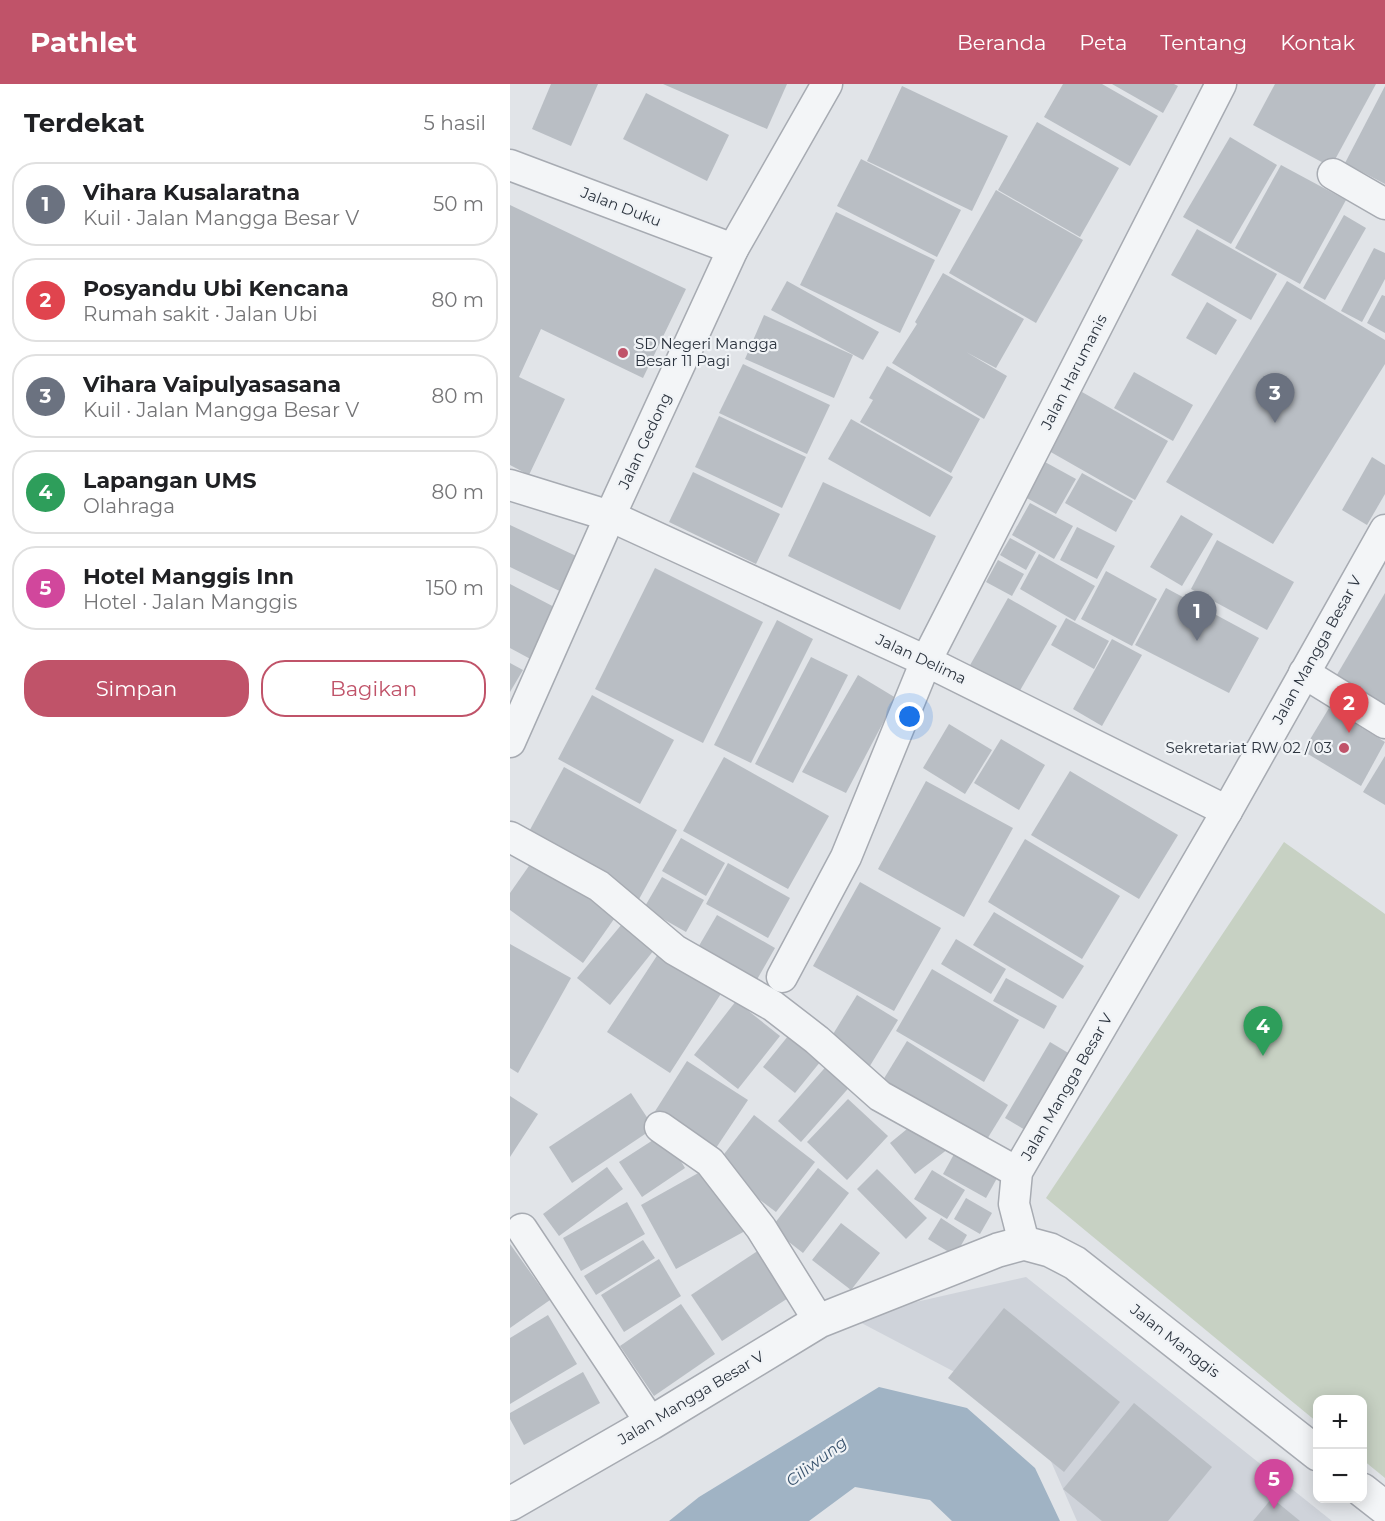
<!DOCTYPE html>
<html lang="id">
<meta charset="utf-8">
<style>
:root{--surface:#fff;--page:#f2f2f2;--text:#202124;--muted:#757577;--line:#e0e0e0;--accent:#c05369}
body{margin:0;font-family:Montserrat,sans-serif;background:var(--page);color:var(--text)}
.controls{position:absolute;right:18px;bottom:18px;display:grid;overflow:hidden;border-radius:12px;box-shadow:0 3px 15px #0003}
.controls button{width:54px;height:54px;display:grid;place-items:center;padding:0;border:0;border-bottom:2px solid var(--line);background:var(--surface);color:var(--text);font:30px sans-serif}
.you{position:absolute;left:400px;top:633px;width:21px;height:21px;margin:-15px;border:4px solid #fff;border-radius:50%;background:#1a73e8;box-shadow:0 0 0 9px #1a73e833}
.badge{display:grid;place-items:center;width:39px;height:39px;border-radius:50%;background:var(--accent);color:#fff;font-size:20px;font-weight:700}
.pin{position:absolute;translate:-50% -50px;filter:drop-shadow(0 2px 3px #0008)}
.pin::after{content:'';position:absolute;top:32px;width:21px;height:18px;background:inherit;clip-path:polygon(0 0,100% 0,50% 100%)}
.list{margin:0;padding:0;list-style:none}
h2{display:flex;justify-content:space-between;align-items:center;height:78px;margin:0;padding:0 24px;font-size:26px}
h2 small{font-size:20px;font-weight:400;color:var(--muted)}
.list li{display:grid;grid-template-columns:39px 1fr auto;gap:18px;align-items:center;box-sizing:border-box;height:84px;margin:0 12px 12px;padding:0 12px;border:2px solid var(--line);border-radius:24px}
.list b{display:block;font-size:22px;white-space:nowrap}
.list p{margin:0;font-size:20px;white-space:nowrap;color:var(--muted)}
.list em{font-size:20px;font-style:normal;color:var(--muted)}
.actions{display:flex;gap:12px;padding:18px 24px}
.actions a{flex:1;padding:14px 0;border:2px solid var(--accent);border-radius:24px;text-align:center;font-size:21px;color:var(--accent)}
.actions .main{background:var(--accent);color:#fff}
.map{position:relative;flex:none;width:875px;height:1437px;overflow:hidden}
header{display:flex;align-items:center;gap:36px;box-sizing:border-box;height:84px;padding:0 30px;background:var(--accent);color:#fff}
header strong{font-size:28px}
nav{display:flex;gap:33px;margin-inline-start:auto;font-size:21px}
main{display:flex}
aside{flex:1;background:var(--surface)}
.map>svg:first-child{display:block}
.built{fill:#cfd3da}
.green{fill:#c7d1c3}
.water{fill:#a0b3c4}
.building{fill:#b9bec4}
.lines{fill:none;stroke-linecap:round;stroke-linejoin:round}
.minor-casing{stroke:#a7abb2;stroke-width:33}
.tertiary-casing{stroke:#a7abb2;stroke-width:36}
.minor{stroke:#f3f5f7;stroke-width:30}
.tertiary{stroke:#f3f5f7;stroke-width:33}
.poi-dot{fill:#c05369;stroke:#f0f3f6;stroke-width:2}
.labels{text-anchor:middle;stroke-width:4.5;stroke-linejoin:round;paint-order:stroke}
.street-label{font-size:15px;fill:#2b333e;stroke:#f0f3f6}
.poi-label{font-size:15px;fill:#2b333e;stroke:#f0f3f6;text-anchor:start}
.water-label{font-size:16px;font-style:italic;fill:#39536d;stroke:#f0f3f6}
</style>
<header>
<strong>Pathlet</strong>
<nav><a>Beranda</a><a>Peta</a><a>Tentang</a><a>Kontak</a></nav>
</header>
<main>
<aside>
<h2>Terdekat<small>5 hasil</small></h2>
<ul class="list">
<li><span class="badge" style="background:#6b7280">1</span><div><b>Vihara Kusalaratna</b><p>Kuil · Jalan Mangga Besar V</p></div><em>50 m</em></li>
<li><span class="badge" style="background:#e0444e">2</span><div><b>Posyandu Ubi Kencana</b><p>Rumah sakit · Jalan Ubi</p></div><em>80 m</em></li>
<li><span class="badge" style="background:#6b7280">3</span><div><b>Vihara Vaipulyasasana</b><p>Kuil · Jalan Mangga Besar V</p></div><em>80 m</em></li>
<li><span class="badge" style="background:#2e9e5b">4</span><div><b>Lapangan UMS</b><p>Olahraga</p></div><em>80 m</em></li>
<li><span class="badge" style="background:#d1479c">5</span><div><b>Hotel Manggis Inn</b><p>Hotel · Jalan Manggis</p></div><em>150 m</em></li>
</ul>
<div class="actions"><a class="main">Simpan</a><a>Bagikan</a></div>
</aside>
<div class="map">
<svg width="875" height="1437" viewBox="0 0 875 1437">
<rect width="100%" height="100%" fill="#e1e4e8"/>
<!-- built -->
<path class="built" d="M516,1193L822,1437H567L519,1327L340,1233Z"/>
<!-- green -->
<path class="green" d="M774,758L875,830V1394L853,1376L852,1316H808L807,1338L536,1114Z"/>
<!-- water -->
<path class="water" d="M369,1303L457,1324L525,1384L550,1437H442L420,1416L345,1403L299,1437H159L189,1413Z"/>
<!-- building -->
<g class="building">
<path d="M41,0H88L61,62L22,45Z"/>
<path d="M153,0H277L257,45Z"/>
<path d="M553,0H592L648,32L620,82L534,33Z"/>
<path d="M602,0H664L668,2L653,29Z"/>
<path d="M765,0H866L821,83L743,41Z"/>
<path d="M392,2L498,52L462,127L357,77Z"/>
<path d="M875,2V100L835,79Z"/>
<path d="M136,9L219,51L197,97L113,55Z"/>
<path d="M527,38L609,84L570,153L488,106Z"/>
<path d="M720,53L767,81L721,160L673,133Z"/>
<path d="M351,75L451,126L427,173L327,122Z"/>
<path d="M771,81L836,116L790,200L725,164Z"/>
<path d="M486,106L573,156L526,239L439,189Z"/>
<path d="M0,121L176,205L133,294L31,245L9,293L55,315L19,391L0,381Z"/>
<path d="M326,128L425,176L390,249L290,201Z"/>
<path d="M834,131L856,144L815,216L793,204Z"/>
<path d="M687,145L767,190L741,236L661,191Z"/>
<path d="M864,164L875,169V195L852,238L831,227Z"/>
<path d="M433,189L514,235L486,284L456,268L497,292L474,335L382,279L407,240L405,238Z"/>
<path d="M277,197L369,248L353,276L261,226Z"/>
<path d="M777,197L875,256V280L763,460L656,398Z"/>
<path d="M872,211L875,212V249L857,239Z"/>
<path d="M697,218L727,236L706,271L676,254Z"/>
<path d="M254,231L343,271L324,314L235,275Z"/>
<path d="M233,280L320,321L297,370L209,329Z"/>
<path d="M377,282L470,335L441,389L350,338L363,316L359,314Z"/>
<path d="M624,288L683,321L663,357L604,324Z"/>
<path d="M572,308L658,357L625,416L539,367Z"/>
<path d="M209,332L296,373L272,424L185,383Z"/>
<path d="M341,335L443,393L420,433L318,375Z"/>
<path d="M862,373L875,381V410L857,441L832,426Z"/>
<path d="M535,378L566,395L546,430L515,413Z"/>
<path d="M183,388L270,430L246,480L159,438Z"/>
<path d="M572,389L623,417L606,448L555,419Z"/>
<path d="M313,398L426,452L390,526L278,472Z"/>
<path d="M520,419L563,442L544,475L502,451Z"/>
<path d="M671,431L703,450L672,502L640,483Z"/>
<path d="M0,441L79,478L62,513L0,483Z"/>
<path d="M567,443L605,462L587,495L550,476Z"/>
<path d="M500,454L526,468L516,486L490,471Z"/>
<path d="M707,456L784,498L757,546L681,505Z"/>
<path d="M529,470L585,502L565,537L510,505Z"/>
<path d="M488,476L514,490L502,512L476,498Z"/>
<path d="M145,484L253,538L193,659L85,605Z"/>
<path d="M596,487L647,515L622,562L571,535Z"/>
<path d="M0,500L52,527L26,578L0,564Z"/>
<path d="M656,504L749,554L719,609L625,561Z"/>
<path d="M875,509V623L825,594Z"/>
<path d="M498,514L547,542L508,610L459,583Z"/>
<path d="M556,534L599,557L584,585L541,561Z"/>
<path d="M267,536L303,555L241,679L204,661Z"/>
<path d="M602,555L632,571L592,642L563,625Z"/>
<path d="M301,573L338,591L283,699L245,680Z"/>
<path d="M0,579L13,586L0,608Z"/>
<path d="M348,591L386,614L336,709L292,688Z"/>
<path d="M82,611L164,656L130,720L48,675Z"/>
<path d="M819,624L875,658L851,702L793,667Z"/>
<path d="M439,640L482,666L455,710L413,684Z"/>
<path d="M491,655L535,681L509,726L464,699Z"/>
<path d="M875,672V721L853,708Z"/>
<path d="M214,673L319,732L278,805L173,747Z"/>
<path d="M54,683L167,746L128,817L15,755Z"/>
<path d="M560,687L668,751L629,815L521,751Z"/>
<path d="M416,697L503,744L454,833L368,785Z"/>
<path d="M171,754L215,779L196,812L152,787Z"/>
<path d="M515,755L610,812L572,875L478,818Z"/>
<path d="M28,769L109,828L73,879L0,826V809Z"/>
<path d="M218,779L280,814L258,854L196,820Z"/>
<path d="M152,793L194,816L176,848L134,824Z"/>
<path d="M350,798L431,844L384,927L303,882Z"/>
<path d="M484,828L574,882L553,915L463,861Z"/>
<path d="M207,831L265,864L241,906L183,872Z"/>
<path d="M112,840L144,866L100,921L67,894Z"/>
<path d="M446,855L496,885L481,910L431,880Z"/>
<path d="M0,860L61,894L8,989L0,984Z"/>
<path d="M152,864L214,905L160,989L97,948Z"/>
<path d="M422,885L509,936L474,998L386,947Z"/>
<path d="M496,894L547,922L534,945L483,917Z"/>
<path d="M347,911L388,936L358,985L317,960Z"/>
<path d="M226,917L270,952L228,1005L184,971Z"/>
<path d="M283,946L315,972L285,1009L253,983Z"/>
<path d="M397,957L498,1021L471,1065L370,1001Z"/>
<path d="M540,958L565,973L520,1049L495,1034Z"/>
<path d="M177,977L238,1016L202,1070L142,1032Z"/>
<path d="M320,978L343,999L291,1058L268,1037Z"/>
<path d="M121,1009L144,1044L62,1099L39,1063Z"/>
<path d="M0,1012L28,1030L0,1073Z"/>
<path d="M338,1015L378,1052L337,1096L297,1058Z"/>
<path d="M244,1031L305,1078L266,1128L205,1082Z"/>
<path d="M408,1036L442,1062L405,1090L380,1059Z"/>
<path d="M154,1049L175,1084L132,1113L109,1078Z"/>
<path d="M448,1063L491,1087L476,1114L433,1090Z"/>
<path d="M97,1083L113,1105L49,1152L33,1130Z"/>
<path d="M199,1083L235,1147L166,1185L131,1121Z"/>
<path d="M308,1084L339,1109L293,1169L261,1144Z"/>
<path d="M367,1085L417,1134L396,1155L347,1105Z"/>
<path d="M422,1086L455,1106L437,1135L404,1115Z"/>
<path d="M456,1114L482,1129L470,1150L444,1135Z"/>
<path d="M117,1118L135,1150L71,1187L53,1154Z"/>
<path d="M431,1134L457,1151L445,1172L418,1155Z"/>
<path d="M331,1139L370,1169L341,1206L302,1176Z"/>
<path d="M133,1156L145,1174L86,1211L74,1192Z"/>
<path d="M0,1160L40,1216L0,1244Z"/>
<path d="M258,1160L289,1207L212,1257L181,1211Z"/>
<path d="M149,1175L171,1212L114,1248L91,1211Z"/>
<path d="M171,1220L205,1270L144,1312L110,1262Z"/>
<path d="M494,1224L610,1318L554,1388L438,1294Z"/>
<path d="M38,1231L67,1280L0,1320V1254Z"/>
<path d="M73,1288L90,1319L14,1361L0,1335V1329Z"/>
<path d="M624,1319L702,1383L658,1437H592L553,1405Z"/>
<path d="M762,1414L790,1437H743Z"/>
</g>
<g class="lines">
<defs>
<g id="minor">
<path d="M0,81L223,165"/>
<path d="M823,90L875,120"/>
<path d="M0,401L100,432L416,577L717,727"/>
<path d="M794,589L875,639"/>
<path d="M0,658L100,432L223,165L317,0"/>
<path d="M0,753L89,802L165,866L263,922L307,956L370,1012L507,1088"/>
<path d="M272,893L336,773L416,577L711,0"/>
<path d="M150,1043L200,1078L251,1144L309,1237"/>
<path d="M12,1145L141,1339"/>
<path d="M514,1159L504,1120L507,1088L717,727L875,446"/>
</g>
<g id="tertiary">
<path d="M852,1406L875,1424"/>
<path d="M0,1420L141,1339L309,1237L488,1166L514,1159L540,1166L565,1179L808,1370"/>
</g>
</defs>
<!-- minor casing -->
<use href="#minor" class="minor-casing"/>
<!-- tertiary casing -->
<use href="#tertiary" class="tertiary-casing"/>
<!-- minor -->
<use href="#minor" class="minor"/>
<!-- tertiary -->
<use href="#tertiary" class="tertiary"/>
</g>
<!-- markers -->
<g class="poi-dot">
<circle cx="113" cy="269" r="6"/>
<circle cx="834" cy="664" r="6"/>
</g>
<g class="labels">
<!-- street labels -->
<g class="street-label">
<text transform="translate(111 123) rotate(21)" y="5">Jalan Duku</text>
<text transform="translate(564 288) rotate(-63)" y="5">Jalan Harumanis</text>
<text transform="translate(135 357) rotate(-65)" y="5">Jalan Gedong</text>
<text transform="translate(807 566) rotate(-61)" y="5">Jalan Mangga Besar V</text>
<text transform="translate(411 575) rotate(25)" y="5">Jalan Delima</text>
<text transform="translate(557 1003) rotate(-60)" y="5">Jalan Mangga Besar V</text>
<text transform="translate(665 1257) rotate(38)" y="5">Jalan Manggis</text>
<text transform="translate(181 1314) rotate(-31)" y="5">Jalan Mangga Besar V</text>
</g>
<!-- poi labels -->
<g class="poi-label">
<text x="125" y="265">SD Negeri Mangga<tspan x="125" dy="17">Besar 11 Pagi</tspan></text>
<text x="822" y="669" text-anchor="end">Sekretariat RW 02 / 03</text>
</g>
<!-- water labels -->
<g class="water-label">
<text transform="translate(306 1377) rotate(-37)" y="6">Ciliwung</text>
</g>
</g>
</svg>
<div class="controls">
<button>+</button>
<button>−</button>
</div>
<div class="you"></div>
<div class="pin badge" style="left:687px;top:557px;background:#6b7280">1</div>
<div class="pin badge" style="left:839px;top:649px;background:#e0444e">2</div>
<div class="pin badge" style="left:765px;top:339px;background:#6b7280">3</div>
<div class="pin badge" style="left:753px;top:972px;background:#2e9e5b">4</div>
<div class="pin badge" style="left:764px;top:1425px;background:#d1479c">5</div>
</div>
</main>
